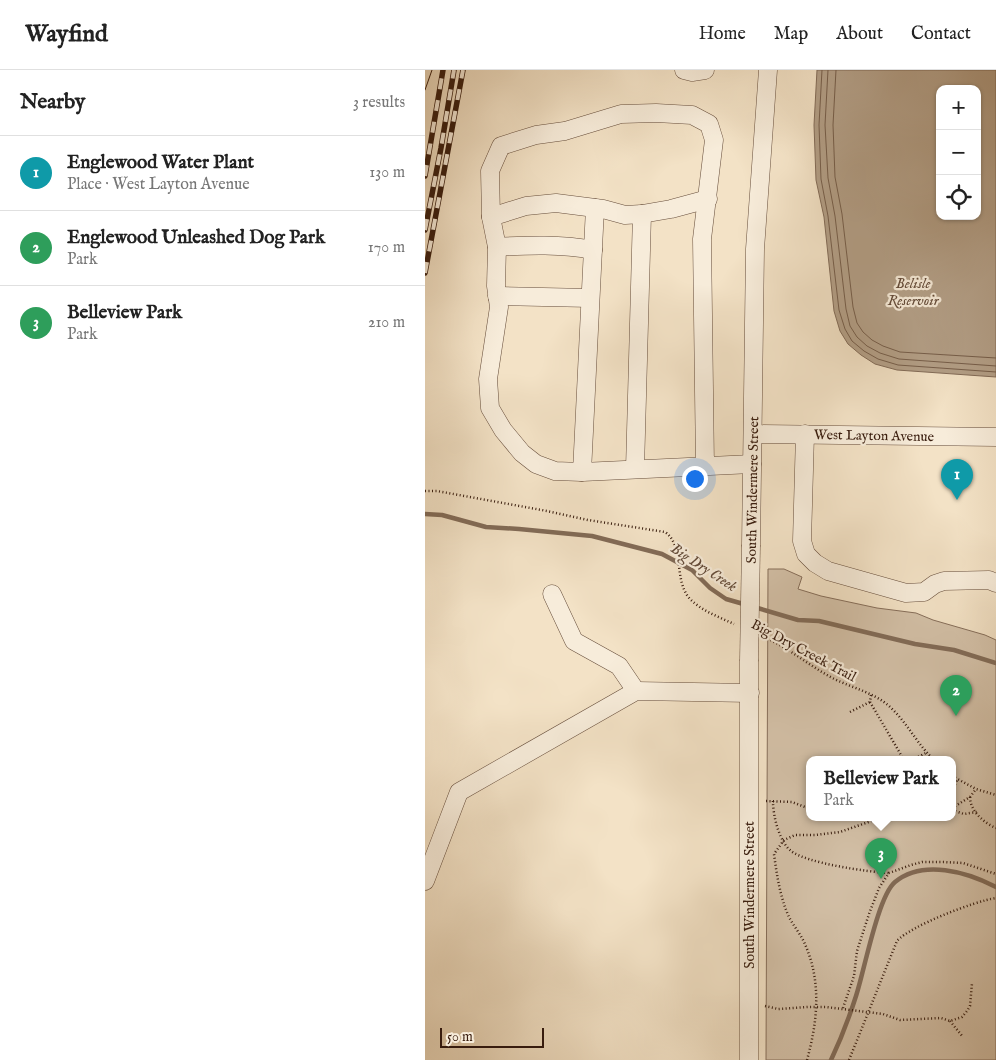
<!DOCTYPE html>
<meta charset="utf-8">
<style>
:root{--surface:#fff;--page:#f6f6f6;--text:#222;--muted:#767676;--line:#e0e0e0;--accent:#0b8043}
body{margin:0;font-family:"IM FELL English",serif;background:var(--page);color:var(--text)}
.controls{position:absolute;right:15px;top:15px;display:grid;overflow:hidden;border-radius:10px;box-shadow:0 1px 4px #0004}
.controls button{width:45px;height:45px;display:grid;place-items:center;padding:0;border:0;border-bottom:1px solid var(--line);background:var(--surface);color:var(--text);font:25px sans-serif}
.scale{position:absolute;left:15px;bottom:12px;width:104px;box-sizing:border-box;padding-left:5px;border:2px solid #381c0e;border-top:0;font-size:14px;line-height:18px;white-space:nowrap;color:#381c0e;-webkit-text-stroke:4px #f7ecda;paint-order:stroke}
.you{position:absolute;left:269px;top:408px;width:18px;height:18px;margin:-12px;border:4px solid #fff;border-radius:50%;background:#1a73e8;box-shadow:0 0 0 8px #1a73e833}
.badge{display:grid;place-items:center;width:32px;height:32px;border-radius:50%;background:var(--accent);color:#fff;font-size:16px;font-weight:700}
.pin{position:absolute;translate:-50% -41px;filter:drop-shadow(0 1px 2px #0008)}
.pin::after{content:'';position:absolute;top:26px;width:18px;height:15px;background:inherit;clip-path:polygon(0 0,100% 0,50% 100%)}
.popup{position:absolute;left:381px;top:686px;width:150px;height:65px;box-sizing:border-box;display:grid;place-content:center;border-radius:10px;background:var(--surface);filter:drop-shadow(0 1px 4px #0005);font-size:16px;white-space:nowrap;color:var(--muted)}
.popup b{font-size:19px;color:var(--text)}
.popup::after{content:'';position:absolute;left:50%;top:100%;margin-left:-10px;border:10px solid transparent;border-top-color:var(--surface)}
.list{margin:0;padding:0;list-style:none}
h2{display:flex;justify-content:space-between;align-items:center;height:65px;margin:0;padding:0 20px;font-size:21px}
h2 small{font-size:16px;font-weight:400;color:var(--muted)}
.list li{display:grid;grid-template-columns:32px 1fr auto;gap:15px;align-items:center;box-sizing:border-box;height:75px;padding:0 20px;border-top:1px solid var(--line)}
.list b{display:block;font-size:19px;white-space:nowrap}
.list p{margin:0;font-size:16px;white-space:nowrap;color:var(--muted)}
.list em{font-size:16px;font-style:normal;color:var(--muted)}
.icon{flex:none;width:28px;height:28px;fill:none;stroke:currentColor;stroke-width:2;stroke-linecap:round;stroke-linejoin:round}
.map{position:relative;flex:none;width:571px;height:990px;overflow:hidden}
header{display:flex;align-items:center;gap:30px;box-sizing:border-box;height:70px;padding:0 25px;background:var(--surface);border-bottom:1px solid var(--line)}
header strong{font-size:24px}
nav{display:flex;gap:28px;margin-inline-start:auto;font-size:18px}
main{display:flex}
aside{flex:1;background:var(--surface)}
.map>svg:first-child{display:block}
.green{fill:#d3c0a7;stroke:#866e5a;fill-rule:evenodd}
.water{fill:#b39f87;stroke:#826b57;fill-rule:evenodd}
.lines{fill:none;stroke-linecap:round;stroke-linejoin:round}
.shore{stroke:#765e4a;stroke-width:1}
.stream{stroke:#826b57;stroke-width:4.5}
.minor-casing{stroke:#674e3c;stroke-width:19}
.path{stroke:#381c0e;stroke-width:2.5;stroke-dasharray:1 2.5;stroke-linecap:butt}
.minor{stroke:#f7ecda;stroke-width:18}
.tram{stroke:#381c0e;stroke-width:1}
.rail-casing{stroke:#381c0e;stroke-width:5.5}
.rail{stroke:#f7ecda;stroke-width:4;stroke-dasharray:11;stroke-linecap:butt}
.minor-bridge-casing{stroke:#674e3c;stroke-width:19;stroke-linecap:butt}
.minor-bridge{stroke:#f7ecda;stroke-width:18}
.labels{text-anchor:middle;stroke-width:4.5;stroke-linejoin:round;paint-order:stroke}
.street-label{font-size:14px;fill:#381c0e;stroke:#f7ecda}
.water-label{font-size:15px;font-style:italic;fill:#634a38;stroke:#f7ecda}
</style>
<header>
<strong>Wayfind</strong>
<nav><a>Home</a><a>Map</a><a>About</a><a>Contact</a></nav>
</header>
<main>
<aside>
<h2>Nearby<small>3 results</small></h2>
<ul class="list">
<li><span class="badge" style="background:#0f9aa8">1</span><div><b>Englewood Water Plant</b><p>Place · West Layton Avenue</p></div><em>130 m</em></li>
<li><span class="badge" style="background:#2e9e5b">2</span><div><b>Englewood Unleashed Dog Park</b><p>Park</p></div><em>170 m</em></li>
<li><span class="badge" style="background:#2e9e5b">3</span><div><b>Belleview Park</b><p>Park</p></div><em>210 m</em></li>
</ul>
</aside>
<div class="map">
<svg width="571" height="990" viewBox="0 0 571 990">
<rect width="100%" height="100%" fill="#f3e2c6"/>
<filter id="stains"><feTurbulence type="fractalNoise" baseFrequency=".004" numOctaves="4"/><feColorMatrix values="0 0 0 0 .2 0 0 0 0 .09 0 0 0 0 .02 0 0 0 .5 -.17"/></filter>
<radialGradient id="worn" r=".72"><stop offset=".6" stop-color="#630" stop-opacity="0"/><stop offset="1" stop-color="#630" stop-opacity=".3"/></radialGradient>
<!-- green -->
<path class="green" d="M343,499H359L377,507L373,519L396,526L452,538L491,543L508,550L560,565L571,570V990H341ZM385,690H527V748H385Z"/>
<!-- water -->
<path class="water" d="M392,0H571V307L472,300L450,294L436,285L423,274L415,261L409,241L399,147L391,110L389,55ZM515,19H552V146H515Z"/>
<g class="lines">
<!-- shore -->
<g class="shore">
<path d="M397,0L394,55L396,109L403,146L414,240L420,259L427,271L439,281L453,289L473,295L571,302"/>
<path d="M403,0L400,55L403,108L410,146L421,239L425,256L432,267L442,276L455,283L474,289L571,296"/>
<path d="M411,0L408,55L410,107L417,144L428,237L432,253L438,262L447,270L458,276L475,282L571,288"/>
</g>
<!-- stream -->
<g class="stream">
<path d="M0,444L17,445L61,457L94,459L167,466L237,484L267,500L285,518L301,529L322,535"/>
<path d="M329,537L373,550L394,551L490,574L529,580L571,593"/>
<path d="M406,990C416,969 424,948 431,926C439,902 453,826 470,812C498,789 542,802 571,817"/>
</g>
<defs>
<g id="minor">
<path d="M259,0L267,2L280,0"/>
<path d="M66,147L101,136L131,133L178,139L200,145L217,144L246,139L283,129"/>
<path d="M72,177C105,175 135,174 168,180"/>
<path d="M72,226L165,228"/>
<path d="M328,364L571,367"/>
<path d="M380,364L377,471L381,484L390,493L403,501L481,523L499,522L510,514L519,511L564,510L571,513"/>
<path d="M280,396L277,169L289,70L284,54L267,45L231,43L196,44L140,61L111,65L76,76L65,101L66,147L72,177L71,216L74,237L63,309L65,338L78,360L97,383L111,394L130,401L157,402L327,394"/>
<path d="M210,399L217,144"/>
<path d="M157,402L170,138"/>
<path d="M326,475L330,179L343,0"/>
<path d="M127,524L149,571L194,596L211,621"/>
<path d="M0,811L34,722L211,621L325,623"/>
<path d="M324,990V591"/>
</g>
</defs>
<!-- minor casing -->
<use href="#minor" class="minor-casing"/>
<!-- path -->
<g class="path">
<path d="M0,421H12L122,441L163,450L240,462C260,476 248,510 265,529C277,541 294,547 309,554"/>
<path d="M339,567C362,577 381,593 402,605C422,617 447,621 464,636C482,652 492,674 509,690"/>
<path d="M446,625L445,632L479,690"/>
<path d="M425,642L445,632"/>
<path d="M487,690L501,683"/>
<path d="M527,706L551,719L571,725"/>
<path d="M527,721L532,710"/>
<path d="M545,727C545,741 559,753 571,758"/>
<path d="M341,731L367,732L385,739"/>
<path d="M348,731C348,746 354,771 366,781C381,793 443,802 464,803"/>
<path d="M527,738L545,727L551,719"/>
<path d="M527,740L539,744L552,742"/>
<path d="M340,936L353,939L383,937H401L458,944L475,950L516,948L525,951L537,947L542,941L545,936L547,913"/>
<path d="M418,938L429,906L432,881L444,844L454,818L464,803L486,795L497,792H518L538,793L571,804"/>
<path d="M525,951L538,967"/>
<path d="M382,990C393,950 397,909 378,870C374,862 368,855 364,847C355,827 352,806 349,784L359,770L370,765H390L415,762L455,748"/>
<path d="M424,990L472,871C485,856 550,831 571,828"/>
</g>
<!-- minor -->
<use href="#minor" class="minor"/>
<!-- tram -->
<path class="tram" d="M0,20L7,0"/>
<defs>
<g id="rail">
<path d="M0,106L18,0"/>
<path d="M0,160L16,78L29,0"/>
<path d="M0,203L38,0"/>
</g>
</defs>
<!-- rail casing -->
<use href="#rail" class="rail-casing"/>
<!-- rail -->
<use href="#rail" class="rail"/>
<defs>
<path id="minor-bridge" d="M324,591L326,475"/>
</defs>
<!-- minor-bridge casing -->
<use href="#minor-bridge" class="minor-bridge-casing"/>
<!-- minor-bridge -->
<use href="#minor-bridge" class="minor-bridge"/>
</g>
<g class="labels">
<!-- street labels -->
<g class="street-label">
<text transform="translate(449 365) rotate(1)" y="5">West Layton Avenue</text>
<text transform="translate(327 420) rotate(-89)" y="5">South Windermere Street</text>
<text transform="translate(379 580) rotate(28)" y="5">Big Dry Creek Trail</text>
<text transform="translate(324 825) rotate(-90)" y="5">South Windermere Street</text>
</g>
<!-- water labels -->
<g class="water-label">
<text x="488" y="218">Belisle<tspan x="488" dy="17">Reservoir</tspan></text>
<text transform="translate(279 497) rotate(33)" y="5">Big Dry Creek</text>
</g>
</g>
<rect width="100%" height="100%" filter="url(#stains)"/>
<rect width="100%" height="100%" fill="url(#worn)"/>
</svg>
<div class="controls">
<button>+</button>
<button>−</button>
<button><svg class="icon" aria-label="locate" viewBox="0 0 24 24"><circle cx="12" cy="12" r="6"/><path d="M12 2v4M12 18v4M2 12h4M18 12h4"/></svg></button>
</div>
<div class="scale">50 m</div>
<div class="you"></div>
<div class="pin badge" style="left:532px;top:430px;background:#0f9aa8">1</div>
<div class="pin badge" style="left:531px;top:646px;background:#2e9e5b">2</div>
<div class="pin badge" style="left:456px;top:809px;background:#2e9e5b">3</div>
<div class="popup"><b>Belleview Park</b>Park</div>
</div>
</main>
